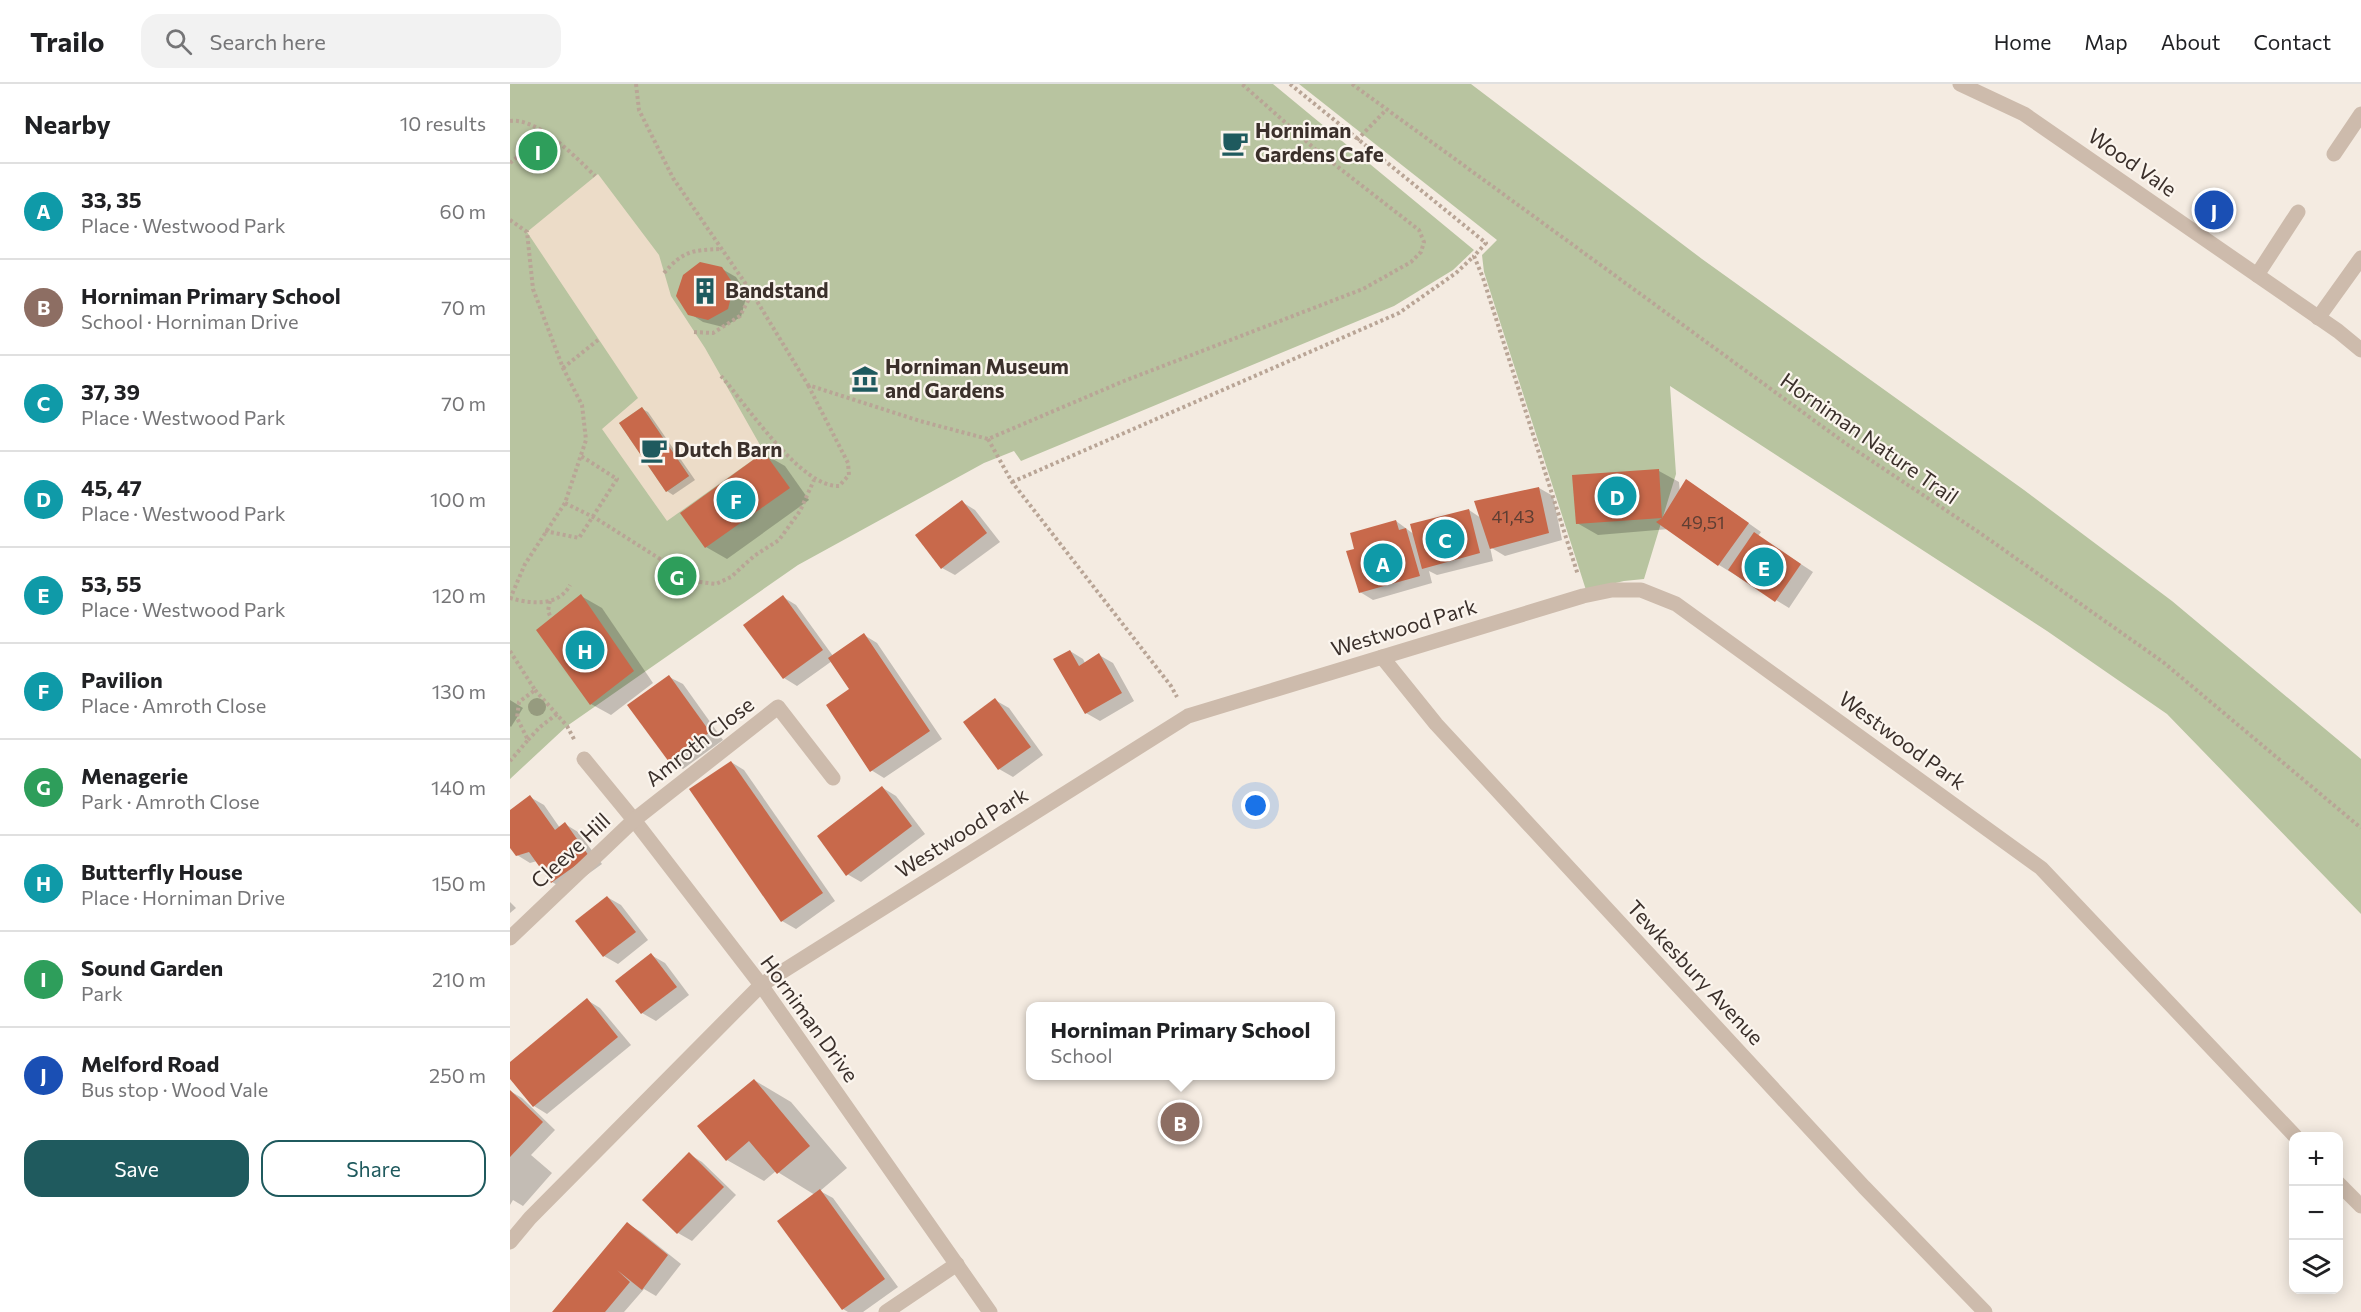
<!DOCTYPE html>
<meta charset="utf-8">
<style>
:root{--surface:#fff;--page:#f2f2f2;--text:#202124;--muted:#757577;--line:#e0e0e0;--accent:#1f5a5e}
body{margin:0;font-family:Commissioner,sans-serif;background:var(--page);color:var(--text)}
.controls{position:absolute;right:18px;bottom:18px;display:grid;overflow:hidden;border-radius:12px;box-shadow:0 3px 15px #0003}
.controls button{width:54px;height:54px;display:grid;place-items:center;padding:0;border:0;border-bottom:2px solid var(--line);background:var(--surface);color:var(--text);font:30px sans-serif}
.you{position:absolute;left:746px;top:722px;width:21px;height:21px;margin:-15px;border:4px solid #fff;border-radius:50%;background:#1a73e8;box-shadow:0 0 0 9px #1a73e833}
.badge{display:grid;place-items:center;width:39px;height:39px;border-radius:50%;background:var(--accent);color:#fff;font-size:20px;font-weight:700}
.pin{position:absolute;translate:-50% -50%;border:3px solid #fff;box-shadow:0 2px 6px #0006}
.popup{position:absolute;left:516px;top:918px;width:309px;height:78px;box-sizing:border-box;display:grid;place-content:center;border-radius:12px;background:var(--surface);filter:drop-shadow(0 2px 4px #0005);font-size:20px;white-space:nowrap;color:var(--muted)}
.popup b{font-size:22px;color:var(--text)}
.popup::after{content:'';position:absolute;left:50%;top:100%;margin-left:-12px;border:12px solid transparent;border-top-color:var(--surface)}
.list{margin:0;padding:0;list-style:none}
h2{display:flex;justify-content:space-between;align-items:center;height:78px;margin:0;padding:0 24px;font-size:26px}
h2 small{font-size:20px;font-weight:400;color:var(--muted)}
.list li{display:grid;grid-template-columns:39px 1fr auto;gap:18px;align-items:center;box-sizing:border-box;height:96px;padding:0 24px;border-top:2px solid var(--line)}
.list b{display:block;font-size:22px;white-space:nowrap}
.list p{margin:0;font-size:20px;white-space:nowrap;color:var(--muted)}
.list em{font-size:20px;font-style:normal;color:var(--muted)}
.actions{display:flex;gap:12px;padding:18px 24px}
.actions a{flex:1;padding:14px 0;border:2px solid var(--accent);border-radius:18px;text-align:center;font-size:21px;color:var(--accent)}
.actions .main{background:var(--accent);color:#fff}
.icon{flex:none;width:33px;height:33px;fill:none;stroke:currentColor;stroke-width:2;stroke-linecap:round;stroke-linejoin:round}
.map{position:relative;flex:none;width:1851px;height:1228px;overflow:hidden}
header{display:flex;align-items:center;gap:36px;box-sizing:border-box;height:84px;padding:0 30px;background:var(--surface);border-bottom:2px solid var(--line)}
header strong{font-size:28px}
nav{display:flex;gap:33px;margin-inline-start:auto;font-size:21px}
.search{width:420px;height:54px;background:var(--page);display:flex;align-items:center;gap:15px;box-sizing:border-box;padding:0 21px;border-radius:18px;color:var(--muted);font-size:22px}
main{display:flex}
aside{flex:1;background:var(--surface)}
.map>svg:first-child{display:block}
.green{fill:#b8c4a0}
.plaza{fill:#ecdcc8;fill-rule:evenodd}
.shadow{fill:#0003}
.building{fill:#c8694b}
.lines{fill:none;stroke-linecap:round;stroke-linejoin:round}
.path{stroke:#b9a596;stroke-width:4;stroke-dasharray:3 3;stroke-linecap:butt}
.service{stroke:#cdbbac;stroke-width:15}
.minor{stroke:#cdbbac;stroke-width:15}
.tertiary{stroke:#cdbbac;stroke-width:15}
.tree{fill:#969b7f}
.labels{text-anchor:middle;stroke-width:4.5;stroke-linejoin:round;paint-order:stroke}
.number-label{font-size:18px;fill:#5e3e33}
.poi-label{font-size:21px;font-weight:bold;fill:#3b302b;stroke:#fbf5ee;text-anchor:start}
.street-label{font-size:21px;fill:#3b302b;stroke:#fbf5ee}
</style>
<header>
<strong>Trailo</strong>
<div class="search"><svg class="icon" aria-label="search" viewBox="0 0 24 24"><circle cx="10" cy="10" r="6"/><path d="M15 15l6 6"/></svg>Search here</div>
<nav><a>Home</a><a>Map</a><a>About</a><a>Contact</a></nav>
</header>
<main>
<aside>
<h2>Nearby<small>10 results</small></h2>
<ul class="list">
<li><span class="badge" style="background:#0f9aa8">A</span><div><b>33, 35</b><p>Place · Westwood Park</p></div><em>60 m</em></li>
<li><span class="badge" style="background:#8d6e63">B</span><div><b>Horniman Primary School</b><p>School · Horniman Drive</p></div><em>70 m</em></li>
<li><span class="badge" style="background:#0f9aa8">C</span><div><b>37, 39</b><p>Place · Westwood Park</p></div><em>70 m</em></li>
<li><span class="badge" style="background:#0f9aa8">D</span><div><b>45, 47</b><p>Place · Westwood Park</p></div><em>100 m</em></li>
<li><span class="badge" style="background:#0f9aa8">E</span><div><b>53, 55</b><p>Place · Westwood Park</p></div><em>120 m</em></li>
<li><span class="badge" style="background:#0f9aa8">F</span><div><b>Pavilion</b><p>Place · Amroth Close</p></div><em>130 m</em></li>
<li><span class="badge" style="background:#2e9e5b">G</span><div><b>Menagerie</b><p>Park · Amroth Close</p></div><em>140 m</em></li>
<li><span class="badge" style="background:#0f9aa8">H</span><div><b>Butterfly House</b><p>Place · Horniman Drive</p></div><em>150 m</em></li>
<li><span class="badge" style="background:#2e9e5b">I</span><div><b>Sound Garden</b><p>Park</p></div><em>210 m</em></li>
<li><span class="badge" style="background:#1a4fb4">J</span><div><b>Melford Road</b><p>Bus stop · Wood Vale</p></div><em>250 m</em></li>
</ul>
<div class="actions"><a class="main">Save</a><a>Share</a></div>
</aside>
<div class="map">
<svg width="1851" height="1228" viewBox="0 0 1851 1228">
<rect width="100%" height="100%" fill="#f4ebe1"/>
<!-- green -->
<g class="green">
<path d="M0,0H763L964,166L943,186L884,222L511,377L504,367L474,379L288,481L57,642L0,695Z"/>
<path d="M789,0H961L1192,175L1514,406L1662,517L1851,675V830L1657,630L1537,547L1160,302L1166,390L1134,495L1114,497L1076,506L974,188L972,171L987,156Z"/>
</g>
<!-- plaza -->
<path class="plaza" d="M88,90L149,171L161,212L195,264L254,368L157,437L92,345L128,314L17,148ZM132,323L179,392L156,408L109,339Z"/>
<!-- shadow -->
<g class="shadow">
<path d="M212,185L226,193L237,210L231,233L213,243L193,238L179,229Z"/>
<path d="M132,325L138,328L185,396L163,411L157,407L111,339Z"/>
<path d="M254,370L275,382L299,416L217,475L196,463L172,429Z"/>
<path d="M1149,387L1169,398L1170,409L1190,405L1251,448L1248,452L1303,488L1279,524L1209,481L1159,445L1088,451L1067,439Z"/>
<path d="M1029,404L1043,412L1052,456L995,472L980,463L983,477L927,491L919,487L922,499L863,516L850,508L846,466L886,437L905,451L959,426L971,434Z"/>
<path d="M452,418L465,426L490,458L445,491L432,484Z"/>
<path d="M71,512L92,524L143,599L101,631L81,620Z"/>
<path d="M273,513L286,521L323,572L354,551L367,559L432,655L374,694L361,686L341,605L322,577L287,602L274,594Z"/>
<path d="M560,567L573,575L575,579L589,571L603,579L624,617L590,637L576,629Z"/>
<path d="M159,593L173,600L213,656L173,685L160,677Z"/>
<path d="M0,616L13,624L1,643L0,642Z"/>
<path d="M485,616L499,624L533,671L503,693L489,685L455,638Z"/>
<path d="M221,678L234,686L325,817L286,845L272,837Z"/>
<path d="M373,704L386,712L415,750L351,798L337,790Z"/>
<path d="M20,713L34,721L50,744L55,740L68,748L92,780L56,806L42,798L27,777L20,779L7,771L0,762V727Z"/>
<path d="M97,813L111,821L138,856L108,880L94,872L67,837Z"/>
<path d="M0,818L6,824L0,829Z"/>
<path d="M141,871L155,879L179,911L146,937L132,929L108,897Z"/>
<path d="M77,916L90,924L121,961L37,1030L24,1022L0,993V980Z"/>
<path d="M244,996L281,1018L337,1084L310,1107L323,1114L388,1203L353,1228H338L333,1225L305,1111L266,1087L254,1097L217,1076Z"/>
<path d="M0,1007L12,1014L45,1046L21,1071L42,1089L13,1122L3,1116L0,1121Z"/>
<path d="M179,1070L192,1078L226,1111L182,1157L168,1149L135,1116Z"/>
<path d="M117,1140L131,1148L171,1180L146,1212L134,1205L114,1228H43Z"/>
</g>
<!-- building -->
<g class="building">
<path d="M190,178L212,183L224,201L218,225L198,236L178,231L166,212L173,191Z"/>
<path d="M132,323L179,392L156,408L109,339Z"/>
<path d="M254,368L280,404L195,464L170,429Z"/>
<path d="M1149,385L1152,434L1066,440L1062,391Z"/>
<path d="M1176,395L1239,439L1208,482L1146,438L1152,434Z"/>
<path d="M1029,403L1039,449L980,465L964,417Z"/>
<path d="M452,416L477,449L431,485L405,451Z"/>
<path d="M959,425L970,469L912,485L900,440Z"/>
<path d="M886,436L889,446L896,444L910,492L849,509L836,467L844,465L840,449Z"/>
<path d="M1244,448L1291,480L1265,518L1218,486Z"/>
<path d="M71,510L124,587L80,621L26,546Z"/>
<path d="M273,511L313,566L273,595L233,541Z"/>
<path d="M354,549L420,647L360,688L316,621L339,605L318,574Z"/>
<path d="M560,566L569,582L589,569L612,609L575,630L543,575Z"/>
<path d="M159,591L200,648L159,678L117,621Z"/>
<path d="M485,614L521,663L488,686L453,638Z"/>
<path d="M221,677L313,809L271,838L179,705Z"/>
<path d="M372,702L402,742L336,792L307,752Z"/>
<path d="M20,711L45,746L55,738L79,772L41,799L19,768L6,772L0,764V726Z"/>
<path d="M97,812L126,848L93,873L65,837Z"/>
<path d="M141,869L167,903L131,930L105,897Z"/>
<path d="M77,914L108,953L23,1023L0,995V978Z"/>
<path d="M244,995L300,1062L267,1090L239,1057L216,1077L187,1042Z"/>
<path d="M0,1006L33,1038L0,1073Z"/>
<path d="M179,1068L214,1103L167,1150L132,1116Z"/>
<path d="M310,1105L375,1195L332,1226L267,1137Z"/>
<path d="M117,1138L158,1171L132,1206L107,1186L120,1198L95,1228H42Z"/>
</g>
<g class="lines">
<!-- path -->
<g class="path">
<path d="M126,0L129,26L163,94L242,209L298,301L410,337L478,355L614,297L853,205L901,178L911,168L914,158L909,146L806,66L732,0"/>
<path d="M780,0L976,159L964,172L973,194L1068,491"/>
<path d="M842,0L1335,359L1470,449L1653,578L1851,744"/>
<path d="M0,37C27,33 67,74 85,92"/>
<path d="M847,56L876,26"/>
<path d="M0,79L28,57L35,49"/>
<path d="M0,136L17,148L23,205L53,284L72,321L76,356L55,419L15,480L0,515"/>
<path d="M154,189C173,167 182,166 211,165"/>
<path d="M184,248L203,249L230,232L242,209"/>
<path d="M53,284L88,256"/>
<path d="M211,292C236,320 291,404 329,402L339,391L338,379L298,301"/>
<path d="M478,355L502,398L661,602L667,613"/>
<path d="M502,398L889,229L946,189L964,172"/>
<path d="M55,419L87,435L169,487L190,498L206,500L221,493L244,472L269,456L290,427L304,396"/>
<path d="M35,447L69,454L107,395L71,372"/>
<path d="M0,514C20,520 49,523 60,501"/>
<path d="M40,517L38,527L41,534"/>
<path d="M0,567L25,606L9,618L7,634L18,656L0,677"/>
<path d="M25,606L57,642L65,657"/>
<path d="M18,656L30,643L47,630"/>
</g>
<!-- service -->
<g class="service">
<path d="M1824,70L1851,30"/>
<path d="M1747,191L1788,128"/>
<path d="M1808,234L1851,174"/>
<path d="M376,1228L447,1180"/>
</g>
<!-- minor -->
<g class="minor">
<path d="M872,573L926,640L1354,1103L1475,1228"/>
<path d="M74,675L124,736L251,901L480,1228"/>
<path d="M0,854L124,736L268,623L323,694"/>
<path d="M1828,1099L1851,1122"/>
<path d="M0,1158L20,1134L251,901L678,632L1073,512L1102,506H1131L1166,520L1531,784L1785,1052"/>
</g>
<!-- tertiary -->
<path class="tertiary" d="M1450,0L1514,30L1828,247L1851,266"/>
</g>
<!-- trees -->
<circle class="tree" cx="27" cy="623" r="9"/>
<!-- icons -->
<defs>
<symbol id="cafe-bare" viewBox="-9 -9 18 18"><path d="M-5.5-4.5H6V0H3Q3 3.5 0 3.5H-2.5Q-5.5 3.5-5.5 0ZM3-3.2v2h1.7v-2ZM-6 4.5H4V6H-6Z" fill="#1f5a5e" stroke="#fbf5ee" stroke-width="2.5" paint-order="stroke"/></symbol>
<symbol id="building-bare" viewBox="-9 -9 18 18"><path d="M-4-6H4V6H1V3H-1V6H-4ZM-2.5-4.3h1.7v1.8h-1.7ZM.8-4.3h1.7v1.8H.8ZM-2.5-1h1.7V.8h-1.7ZM.8-1h1.7V.8H.8Z" fill="#1f5a5e" stroke="#fbf5ee" stroke-width="2.5" paint-order="stroke"/></symbol>
<symbol id="museum-bare" viewBox="-9 -9 18 18"><path d="M0-6L6-3V-2H-6V-3ZM-5-1h2V3h-2ZM-1-1h2V3h-2ZM3-1h2V3H3ZM-6 4H6V6H-6Z" fill="#1f5a5e" stroke="#fbf5ee" stroke-width="2.5" paint-order="stroke"/></symbol>
</defs>
<g fill-rule="evenodd">
<use href="#cafe-bare" x="706" y="40" width="38" height="38"/>
<use href="#building-bare" x="176" y="188" width="38" height="38"/>
<use href="#museum-bare" x="336" y="276" width="38" height="38"/>
<use href="#cafe-bare" x="125" y="347" width="38" height="38"/>
</g>
<g class="labels">
<!-- number labels -->
<g class="number-label">
<text x="1003" y="439">41,43</text>
<text x="1193" y="445">49,51</text>
</g>
<!-- poi labels -->
<g class="poi-label">
<text x="745" y="54">Horniman<tspan x="745" dy="24">Gardens Cafe</tspan></text>
<text x="215" y="214">Bandstand</text>
<text x="375" y="290">Horniman Museum<tspan x="375" dy="24">and Gardens</tspan></text>
<text x="164" y="373">Dutch Barn</text>
</g>
<!-- street labels -->
<g class="street-label">
<text transform="translate(1622 79) rotate(35)" y="7">Wood Vale</text>
<text transform="translate(1359 355) rotate(35)" y="7">Horniman Nature Trail</text>
<text transform="translate(894 544) rotate(-17)" y="7">Westwood Park</text>
<text transform="translate(1392 657) rotate(36)" y="7">Westwood Park</text>
<text transform="translate(190 658) rotate(-38)" y="7">Amroth Close</text>
<text transform="translate(452 749) rotate(-32)" y="7">Westwood Park</text>
<text transform="translate(61 767) rotate(-43)" y="7">Cleeve Hill</text>
<text transform="translate(1185 889) rotate(47)" y="7">Tewkesbury Avenue</text>
<text transform="translate(299 935) rotate(54)" y="7">Horniman Drive</text>
</g>
</g>
</svg>
<div class="controls">
<button>+</button>
<button>−</button>
<button><svg class="icon" aria-label="layers" viewBox="0 0 24 24"><path d="M12 4l9 5-9 5-9-5zM3 14l9 5 9-5"/></svg></button>
</div>
<div class="you"></div>
<div class="pin badge" style="left:873px;top:479px;background:#0f9aa8">A</div>
<div class="pin badge" style="left:670px;top:1038px;background:#8d6e63">B</div>
<div class="popup"><b>Horniman Primary School</b>School</div>
<div class="pin badge" style="left:935px;top:455px;background:#0f9aa8">C</div>
<div class="pin badge" style="left:1107px;top:412px;background:#0f9aa8">D</div>
<div class="pin badge" style="left:1254px;top:483px;background:#0f9aa8">E</div>
<div class="pin badge" style="left:226px;top:416px;background:#0f9aa8">F</div>
<div class="pin badge" style="left:167px;top:492px;background:#2e9e5b">G</div>
<div class="pin badge" style="left:75px;top:566px;background:#0f9aa8">H</div>
<div class="pin badge" style="left:28px;top:67px;background:#2e9e5b">I</div>
<div class="pin badge" style="left:1704px;top:126px;background:#1a4fb4">J</div>
</div>
</main>
